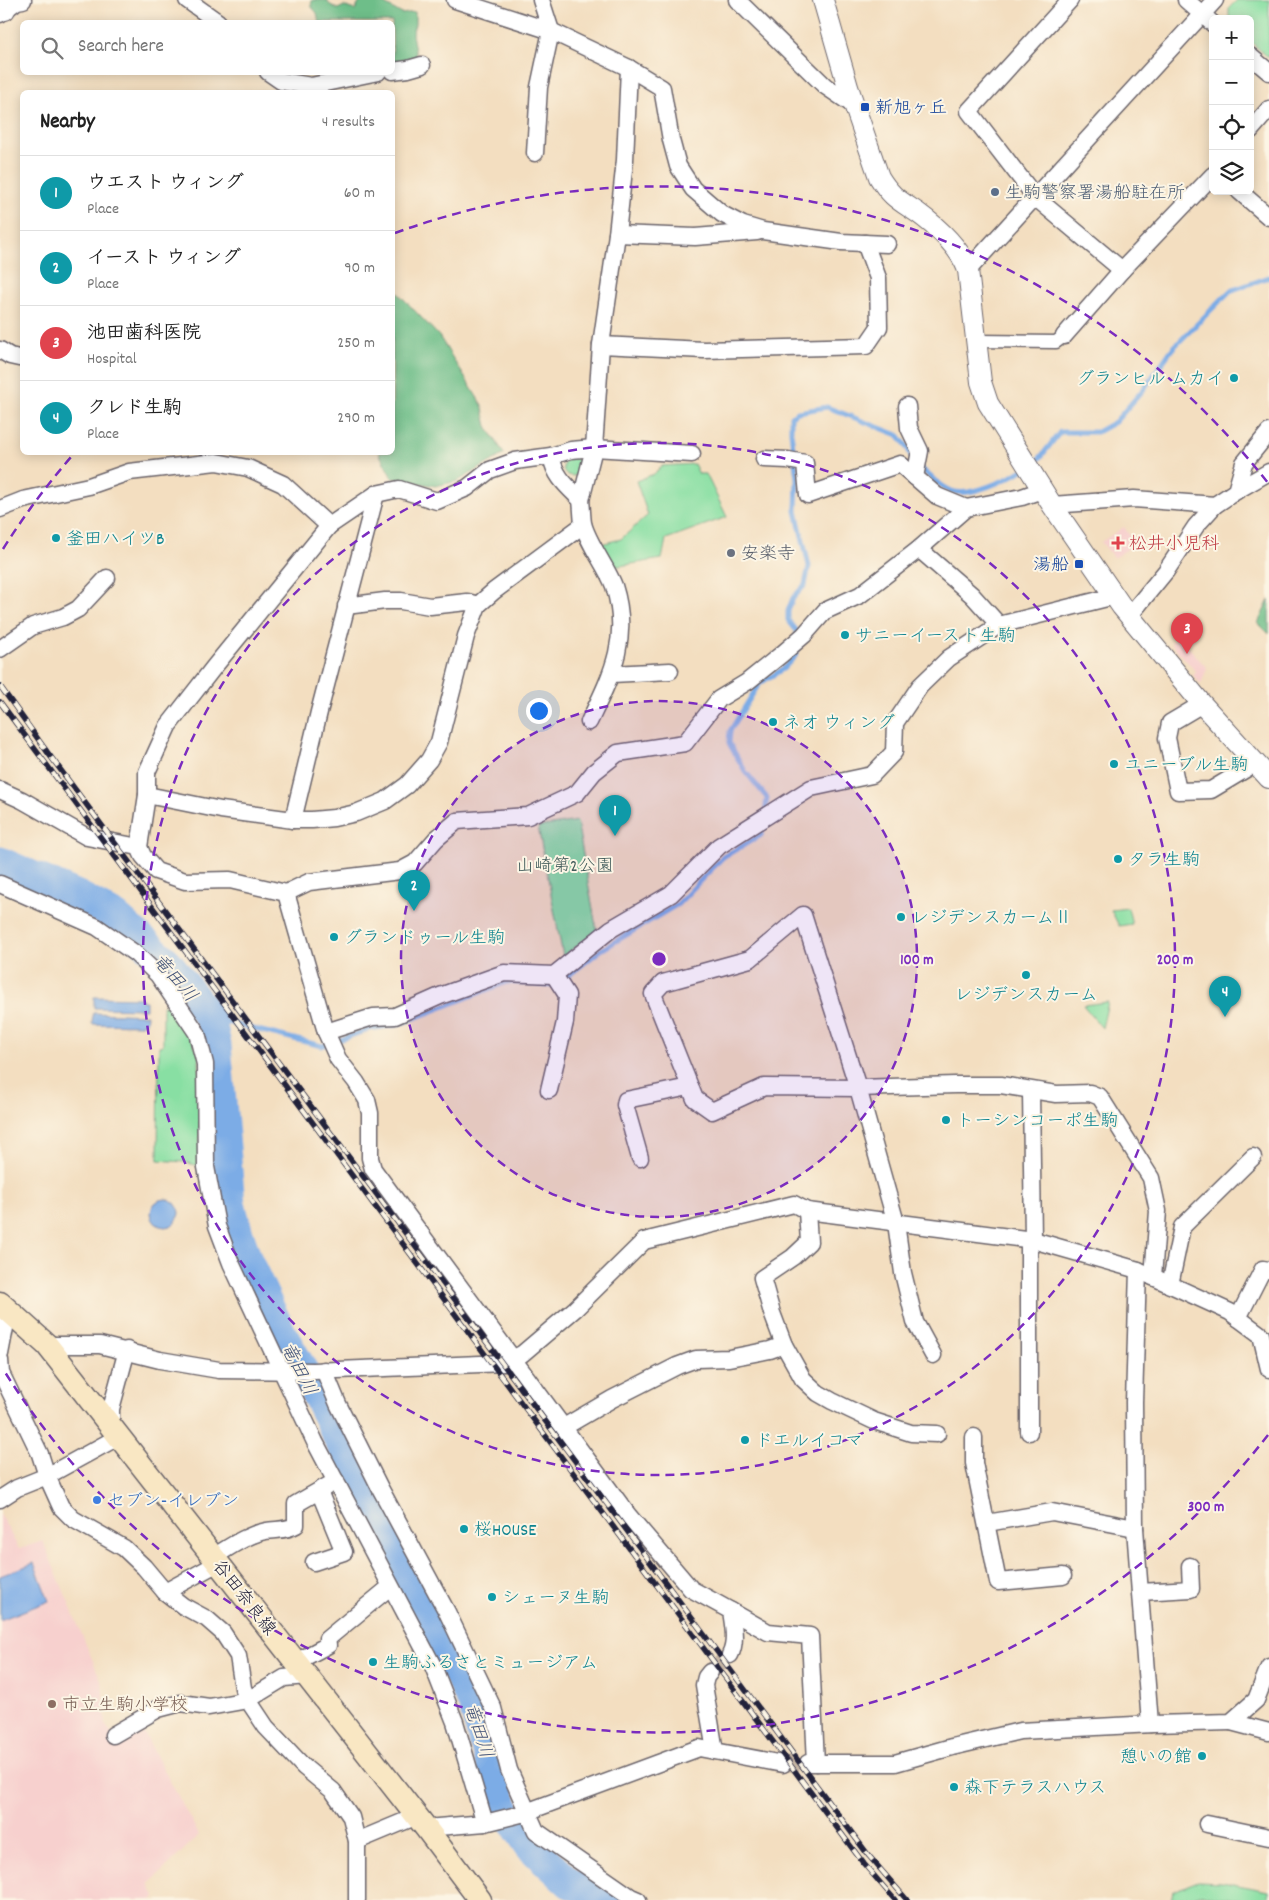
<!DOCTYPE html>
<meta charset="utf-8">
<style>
:root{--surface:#fff;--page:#f2f2f2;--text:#222;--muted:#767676;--line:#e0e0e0;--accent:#2563eb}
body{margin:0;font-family:Dekko,"Klee One",sans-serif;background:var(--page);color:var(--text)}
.controls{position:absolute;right:15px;top:15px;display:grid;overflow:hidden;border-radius:8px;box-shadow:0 2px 12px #0003}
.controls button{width:45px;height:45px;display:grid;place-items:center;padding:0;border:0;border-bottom:1px solid var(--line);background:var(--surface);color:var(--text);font:25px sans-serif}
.you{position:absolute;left:538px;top:710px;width:18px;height:18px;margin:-12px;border:4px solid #fff;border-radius:50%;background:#1a73e8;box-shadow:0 0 0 8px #1a73e833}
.badge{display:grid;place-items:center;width:32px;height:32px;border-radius:50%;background:var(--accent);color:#fff;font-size:16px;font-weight:700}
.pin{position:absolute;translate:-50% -41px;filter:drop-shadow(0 1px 2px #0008)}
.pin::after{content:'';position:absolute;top:26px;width:18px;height:15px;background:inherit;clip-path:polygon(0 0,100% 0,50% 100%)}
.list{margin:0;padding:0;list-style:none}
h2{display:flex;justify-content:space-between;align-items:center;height:65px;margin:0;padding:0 20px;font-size:21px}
h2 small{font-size:16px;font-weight:400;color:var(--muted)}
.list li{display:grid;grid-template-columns:32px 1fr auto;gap:15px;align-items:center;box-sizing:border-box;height:75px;padding:0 20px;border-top:1px solid var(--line)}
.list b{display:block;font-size:19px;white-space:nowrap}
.list p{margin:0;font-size:16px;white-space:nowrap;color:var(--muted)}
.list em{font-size:16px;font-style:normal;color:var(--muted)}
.icon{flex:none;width:28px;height:28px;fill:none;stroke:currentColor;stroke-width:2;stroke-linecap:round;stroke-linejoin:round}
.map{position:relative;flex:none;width:1269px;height:1900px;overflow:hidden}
.search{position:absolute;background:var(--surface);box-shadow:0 2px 12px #0003;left:20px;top:20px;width:375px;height:55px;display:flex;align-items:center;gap:12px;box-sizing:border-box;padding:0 18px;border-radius:8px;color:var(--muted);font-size:19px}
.panel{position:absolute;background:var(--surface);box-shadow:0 2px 12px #0003;left:20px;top:90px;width:375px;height:365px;border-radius:8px}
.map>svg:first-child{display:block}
.built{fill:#f7d0ce}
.green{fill:#88dfa3;stroke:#55806f}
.forest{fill:#6ebe89;stroke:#487062}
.water{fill:#7bace6;stroke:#4e6790}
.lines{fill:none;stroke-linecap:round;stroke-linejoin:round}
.stream{stroke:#7bace6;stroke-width:5}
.river{stroke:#7bace6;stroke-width:31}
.minor-tunnel{stroke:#c9b8a5;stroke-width:16;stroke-dasharray:16 8;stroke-linecap:butt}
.pedestrian-casing{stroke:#6b646a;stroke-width:15}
.minor-casing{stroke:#6b646a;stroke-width:19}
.tertiary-casing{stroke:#6b646a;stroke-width:22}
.secondary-casing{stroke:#6b646a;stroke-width:25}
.pedestrian{stroke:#fff;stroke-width:12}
.minor{stroke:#fff;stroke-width:16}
.tertiary{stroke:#fff;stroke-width:20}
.secondary{stroke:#f9e7c3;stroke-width:22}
.rail-casing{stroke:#22223b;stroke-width:5.5}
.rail{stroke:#fcf5e5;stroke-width:4;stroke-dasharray:11;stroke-linecap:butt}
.ring{fill:none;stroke:#7b2cbf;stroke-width:2.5;stroke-dasharray:9 6}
.transit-dot{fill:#1a4fb4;stroke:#fcf5e5;stroke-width:2}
.service-dot{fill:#5c6f8a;stroke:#fcf5e5;stroke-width:2}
.culture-dot{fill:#0f9aa8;stroke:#fcf5e5;stroke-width:2}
.health-dot{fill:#e0444e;stroke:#fcf5e5;stroke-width:2}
.worship-dot{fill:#6b7280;stroke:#fcf5e5;stroke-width:2}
.shop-dot{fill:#3f7fe0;stroke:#fcf5e5;stroke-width:2}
.education-dot{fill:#8d6e63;stroke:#fcf5e5;stroke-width:2}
.labels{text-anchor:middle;stroke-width:4;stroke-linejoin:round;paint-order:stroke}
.transit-label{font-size:18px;fill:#164399;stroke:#fcf5e5;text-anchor:start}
.service-label{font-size:18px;fill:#4e5e75;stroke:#fcf5e5;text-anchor:start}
.culture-label{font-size:18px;fill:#0d838f;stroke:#fcf5e5;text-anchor:start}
.health-label{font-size:18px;fill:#be3a42;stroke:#fcf5e5;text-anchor:start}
.worship-label{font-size:18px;fill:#5b616d;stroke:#fcf5e5;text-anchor:start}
.park-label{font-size:18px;fill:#415b5a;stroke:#fcf5e5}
.shop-label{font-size:18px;fill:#366cbe;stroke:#fcf5e5;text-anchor:start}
.street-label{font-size:18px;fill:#22223b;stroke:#fcf5e5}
.education-label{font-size:18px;fill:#785e54;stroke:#fcf5e5;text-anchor:start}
.water-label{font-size:19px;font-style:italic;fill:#415277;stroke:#fcf5e5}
.centre{fill:#7b2cbf;stroke:#fcf5e5;stroke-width:2.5}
.ring-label{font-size:15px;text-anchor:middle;font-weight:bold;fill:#7b2cbf;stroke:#fcf5e5;stroke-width:4;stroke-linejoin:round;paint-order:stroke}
</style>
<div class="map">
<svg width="1269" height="1900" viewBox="0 0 1269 1900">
<rect width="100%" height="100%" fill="#fcf5e5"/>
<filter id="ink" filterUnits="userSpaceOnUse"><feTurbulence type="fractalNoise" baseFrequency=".02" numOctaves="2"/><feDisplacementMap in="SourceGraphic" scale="10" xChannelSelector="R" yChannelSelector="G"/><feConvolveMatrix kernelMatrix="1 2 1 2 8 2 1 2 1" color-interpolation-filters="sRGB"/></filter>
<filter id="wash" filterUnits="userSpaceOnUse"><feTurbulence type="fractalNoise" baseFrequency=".0096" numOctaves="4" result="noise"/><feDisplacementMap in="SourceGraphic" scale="20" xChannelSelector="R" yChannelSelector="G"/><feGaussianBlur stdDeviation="1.12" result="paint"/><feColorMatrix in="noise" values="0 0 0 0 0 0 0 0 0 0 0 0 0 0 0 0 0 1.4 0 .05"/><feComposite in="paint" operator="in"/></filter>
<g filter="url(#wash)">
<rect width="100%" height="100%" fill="#f3dec0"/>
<!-- built -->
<g class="built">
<path d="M1124,527L1135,544L1114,558L1101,542Z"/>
<path d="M1176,638L1179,641L1181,639L1207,668L1201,684L1193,675L1196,672L1171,643Z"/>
<path d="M0,1514L19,1549L43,1541L102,1683L106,1726L113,1735L115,1744L144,1733L199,1835L149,1884L155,1897L152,1900H0Z"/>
</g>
<!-- green -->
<g class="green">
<path d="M1237,0H1269V58L1250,41V19H1229V8Z"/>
<circle cx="572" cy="467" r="9"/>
<path d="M694,464L699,474H706L727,517L666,539L662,559L613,567L601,544L621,539L648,515L636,481L654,474L662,466Z"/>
<path d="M577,821L597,932L563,956L538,827Z"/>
<path d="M1128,908L1132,924L1119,926L1111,910Z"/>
<path d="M1108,1002L1102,1028L1083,1005Z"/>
<path d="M163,1005H173L199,1054L200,1166L183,1162L158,1160L159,1046L163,1045Z"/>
<path d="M1198,1881L1222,1882L1269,1891V1900H1247L1199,1895L1171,1900L1173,1891Z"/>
</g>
<!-- forest -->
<g class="forest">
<path d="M312,0H327L329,4L338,9L344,6L355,10L361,0H378L402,14L415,12V24L412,34L417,62L393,67L392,22H319L317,13L311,6Z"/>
<path d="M393,291L397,292L439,336L482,405L487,426L504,454L458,481L435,486L392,478L379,453L392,452Z"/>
<path d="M1269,600V634L1258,623Z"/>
</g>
<!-- water -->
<g class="water">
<path d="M94,997L142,998V1001H146V1009L94,1008Z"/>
<path d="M93,1013L147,1015L146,1023H142V1025L92,1024Z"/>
<circle cx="165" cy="1213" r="14"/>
<path d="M34,1563L49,1601L0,1620V1576Z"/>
</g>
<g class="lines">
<!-- stream -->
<g class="stream">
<path d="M1031,464L1040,458L1060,432H1097L1115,422L1143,390L1172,349L1230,291L1269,277"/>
<path d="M921,468C928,475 943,488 952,491C969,498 1009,479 1024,469"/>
<path d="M797,636V631L788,620V611L793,598L805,585L809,566L796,511L797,478L791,432V416L798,412L827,407L898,435L906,445L913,460"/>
<path d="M765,814L767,798L745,771L729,743L730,731L759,684L783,669L796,655L798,646"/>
<path d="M210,1018L322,1046L370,1029L397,1025L507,982L555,986L601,950L678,904L723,857L761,835L763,822"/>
</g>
<!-- river -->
<path class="river" d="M0,862L80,897L116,917L167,962L210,1018L216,1045L230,1204L238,1234L247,1260L281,1333L318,1397L382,1527L473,1703L503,1806L530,1846L570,1883L613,1900"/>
</g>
</g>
<g filter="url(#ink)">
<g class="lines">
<!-- minor-tunnel -->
<g class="minor-tunnel">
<path d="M710,1672L730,1655"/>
<path d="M783,1764L808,1763"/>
</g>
<defs>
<path id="pedestrian" d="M977,341L1056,342L1064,336"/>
<g id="minor">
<path d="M187,0L218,22"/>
<path d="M455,0L551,31L629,68L662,88L671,140L678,166L693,189L722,214L743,225L763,231L841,242L887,244"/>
<path d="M737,0L825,86L856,107"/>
<path d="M1070,0L969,111L1036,198L1122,270"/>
<path d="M1186,0L1213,24"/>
<path d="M0,14L17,1L23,0"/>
<path d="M1250,56L1269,72"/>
<path d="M392,71L408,69L422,65"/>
<path d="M268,72L281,81L311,86L378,72"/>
<path d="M1250,131L1269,109"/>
<path d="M535,153L539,87L551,31L541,0"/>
<path d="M1239,191L1269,217"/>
<path d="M617,234L695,237L757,232"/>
<path d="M968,270L1215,0"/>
<path d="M1064,336L1122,270L1213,175"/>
<path d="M601,345L704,350L866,346L879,327L878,278L865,243"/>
<path d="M0,350L10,356L19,358"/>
<path d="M907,406L909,428L920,451L915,477"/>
<path d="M692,454L594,448L571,450L551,456L515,461L490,470L467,488L437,501L399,489L376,494L329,526L214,667L168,726L147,772V795L139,847L143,856L156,871L185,881L230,880L286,893L326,1032L338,1059L356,1082L367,1100L370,1113V1158L373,1169L628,1515L691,1589L731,1611C733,1625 737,1642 730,1655"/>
<path d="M551,456C555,477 567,486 581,500C582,508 582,516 583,523C587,542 607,567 614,586C631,639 611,676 589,722"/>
<path d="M764,459L788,460L805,463L808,495L900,464L937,496L966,508"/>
<path d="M1236,491L1269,472"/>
<path d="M581,500L594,448L601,345L617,234L625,160L629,68"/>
<path d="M1052,505L1134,499L1215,505"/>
<path d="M0,509L23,500L89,486L129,472L216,462L248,468L283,484L329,526"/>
<path d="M919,549L972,595L999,625"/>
<path d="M346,606L385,601H401L430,606L467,602L478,605"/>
<path d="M1130,615L1166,571L1196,526L1215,505L1236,491L1244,463L1269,432"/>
<path d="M0,649L33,626L63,617L78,609L107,578"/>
<path d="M612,674L670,671"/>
<path d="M1202,704L1170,723L1167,738L1178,791L1211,790L1256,763"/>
<path d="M0,790L22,800L87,837L139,847"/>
<path d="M147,795L221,810L293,820H312L334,818L356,813L385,801L407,785L429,760L439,742L466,636L478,605L494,591L583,525"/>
<path d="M293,820L319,712L376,494"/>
<path d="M0,884L97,927L136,954L158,975L197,1033L205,1064L206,1167L217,1226L231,1263L315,1442L433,1666L455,1722L485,1823"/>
<path d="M286,893L309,882L400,871L415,863L436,839L457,821L528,816L577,793L594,772L618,753L685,743L719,699L747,682L782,654L804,635L825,611L860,595L919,549L966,508L1022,497L1042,490"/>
<path d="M326,1032L373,1017L395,1016L440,996L504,973L554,975L611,929L671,894L719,846L811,788L872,775L894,752L895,723L920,686L949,658L999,625L1115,596"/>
<path d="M549,1090L565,1022L567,995L554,975"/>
<path d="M1031,1091L1033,1240"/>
<path d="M640,1158L625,1105L626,1100L689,1087"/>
<path d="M807,1211L809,1242L793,1257L762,1278L772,1313L784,1345L803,1379L818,1393L832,1401L874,1421L911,1433L937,1434"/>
<path d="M1029,1240V1432"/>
<path d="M1138,1270L1134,1402L1135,1528L1150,1724"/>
<path d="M1170,1285L1182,1227L1253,1157"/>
<path d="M1238,1318L1263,1269L1269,1270"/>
<path d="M47,1345H100L160,1360L219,1370L314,1371L504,1363L522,1354L575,1309L644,1241L794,1204L807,1211L1033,1240L1138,1270L1230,1312L1261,1335L1269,1369"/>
<path d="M0,1354L8,1312"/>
<path d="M933,1355L915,1322L903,1273L896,1223L858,1088L803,915L750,959L663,983L653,994L695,1099L712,1111L764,1087L858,1088L955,1085H1001L1056,1094L1090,1093L1100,1097L1151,1178L1158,1211L1153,1277"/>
<path d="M0,1360L1,1373L40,1454L47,1476L61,1507L73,1519L124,1548L144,1567L165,1592L183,1606L207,1619L223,1633L238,1656L243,1688L248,1700L266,1727L304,1767L333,1791L351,1817L357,1841V1900"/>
<path d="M324,1370L338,1404L380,1488L447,1612L493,1708L509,1770L536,1831L631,1897L638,1900"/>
<path d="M564,1427L612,1399L677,1366L696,1359L729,1358L770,1350L784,1345"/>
<path d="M111,1428V1409L127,1350"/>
<path d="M974,1437V1463L998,1582L1063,1576"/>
<path d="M0,1499L17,1488L47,1476L118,1437"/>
<path d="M987,1523L1052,1512L1135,1528"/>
<path d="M213,1557C230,1547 246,1535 266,1531C277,1529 286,1531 296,1525V1504L336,1481"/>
<path d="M314,1562L344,1552L319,1491"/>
<path d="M165,1592L218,1563"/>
<path d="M1140,1592L1191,1589L1190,1566"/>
<path d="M731,1611L768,1632L810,1636L816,1763"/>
<path d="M296,1662L328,1645L327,1639L390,1587"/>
<path d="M710,1672L706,1677L704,1685L715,1751"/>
<path d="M1231,1722L1269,1732"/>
<path d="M113,1735L158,1709L181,1703L209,1707L248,1700L284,1678L307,1676"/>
<path d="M808,1763H895L952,1747L1020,1731L1153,1724L1231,1722L1256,1700L1269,1667"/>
<path d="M1207,1824L1269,1837"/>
<path d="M426,1828L485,1823L521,1814L699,1748L783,1764"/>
<path d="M357,1841L417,1816"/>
</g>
<g id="tertiary">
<path d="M4,0L5,10"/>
<path d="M823,0L848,87L879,177C892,198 899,200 918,213C937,227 960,248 968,270L981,382L988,403L1052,505L1122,607L1202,704L1269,778"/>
</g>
<path id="secondary" d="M0,1303L47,1345L426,1828L480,1900"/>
</defs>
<!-- pedestrian casing -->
<use href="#pedestrian" class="pedestrian-casing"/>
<!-- minor casing -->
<use href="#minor" class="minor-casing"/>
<!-- tertiary casing -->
<use href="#tertiary" class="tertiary-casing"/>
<!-- secondary casing -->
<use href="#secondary" class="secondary-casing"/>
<!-- pedestrian -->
<use href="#pedestrian" class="pedestrian"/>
<!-- minor -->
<use href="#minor" class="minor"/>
<!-- tertiary -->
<use href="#tertiary" class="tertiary"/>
<!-- secondary -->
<use href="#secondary" class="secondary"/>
<defs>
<g id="rail">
<path d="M0,686L48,753L869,1856L907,1900"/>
<path d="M0,702L864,1864L895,1900"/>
</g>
</defs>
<!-- rail casing -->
<use href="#rail" class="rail-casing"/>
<!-- rail -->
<use href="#rail" class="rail"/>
</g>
</g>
<!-- distance rings -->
<circle cx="659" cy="959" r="258" fill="#7b2cbf" fill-opacity=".12"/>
<g class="ring">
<circle cx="659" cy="959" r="258"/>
<circle cx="659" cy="959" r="516"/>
<path d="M1268 1435A773 773 0 0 1 3 1369M3 549A773 773 0 0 1 71 457M395 233A773 773 0 0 1 1268 483"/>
</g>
<!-- markers -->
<g class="transit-dot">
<rect x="860" y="102" width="10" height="10" rx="2.5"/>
<rect x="1074" y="559" width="10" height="10" rx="2.5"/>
</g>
<circle class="service-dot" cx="995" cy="192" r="5"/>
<g class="culture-dot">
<circle cx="1234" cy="378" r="5"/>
<circle cx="56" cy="538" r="5"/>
<circle cx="845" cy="635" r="5"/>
<circle cx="773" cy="722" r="5"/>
<circle cx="1114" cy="764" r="5"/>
<circle cx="1118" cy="859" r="5"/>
<circle cx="901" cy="917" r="5"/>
<circle cx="334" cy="937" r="5"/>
<circle cx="1026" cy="975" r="5"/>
<circle cx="946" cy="1120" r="5"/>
<circle cx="745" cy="1440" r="5"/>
<circle cx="464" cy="1529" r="5"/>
<circle cx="492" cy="1597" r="5"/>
<circle cx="373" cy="1662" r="5"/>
<circle cx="1202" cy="1756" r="5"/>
<circle cx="954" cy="1787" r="5"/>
</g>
<path class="health-dot" d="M1115.5 535.5h5v5h5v5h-5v5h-5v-5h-5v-5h5z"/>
<circle class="worship-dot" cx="731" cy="553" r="5"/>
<circle class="shop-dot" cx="97" cy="1500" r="5"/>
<circle class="education-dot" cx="52" cy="1704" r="5"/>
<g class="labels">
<!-- transit labels -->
<g class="transit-label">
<text x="875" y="113">新旭ヶ丘</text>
<text x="1069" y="570" text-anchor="end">湯船</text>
</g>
<!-- service labels -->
<g class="service-label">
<text x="1005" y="198">生駒警察署湯船駐在所</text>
</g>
<!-- culture labels -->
<g class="culture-label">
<text x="1224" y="384" text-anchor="end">グランヒル ムカイ</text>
<text x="66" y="544">釜田ハイツB</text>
<text x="855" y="641">サニーイースト生駒</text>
<text x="783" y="728">ネオ ウィング</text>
<text x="1124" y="770">ユニーブル生駒</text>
<text x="1128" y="865">タラ生駒</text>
<text x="911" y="923">レジデンスカームⅡ</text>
<text x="344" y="943">グランドゥール生駒</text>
<text x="1026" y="1000" text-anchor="middle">レジデンスカーム</text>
<text x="956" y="1126">トーシンコーポ生駒</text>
<text x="755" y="1446">ドエルイコマ</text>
<text x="474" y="1535">桜HOUSE</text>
<text x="502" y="1603">シェーヌ生駒</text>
<text x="383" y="1668">生駒ふるさとミュージアム</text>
<text x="1192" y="1762" text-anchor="end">憩いの館</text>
<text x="964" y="1793">森下テラスハウス</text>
</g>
<!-- health labels -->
<g class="health-label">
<text x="1129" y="549">松井小児科</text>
</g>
<!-- worship labels -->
<g class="worship-label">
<text x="741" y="559">安楽寺</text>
</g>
<!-- park labels -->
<g class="park-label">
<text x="565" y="871">山崎第2公園</text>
</g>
<!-- shop labels -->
<g class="shop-label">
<text x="107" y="1506">セブン-イレブン</text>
</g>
<!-- street labels -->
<g class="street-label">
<text transform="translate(245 1597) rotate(52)" y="6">谷田奈良線</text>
</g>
<!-- education labels -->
<g class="education-label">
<text x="62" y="1710">市立生駒小学校</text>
</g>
<!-- water labels -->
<g class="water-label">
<text transform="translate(176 977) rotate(49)" y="7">竜田川</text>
<text transform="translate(300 1368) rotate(63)" y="7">竜田川</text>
<text transform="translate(480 1730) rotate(72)" y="7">竜田川</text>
</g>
</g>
<circle cx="659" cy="959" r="8" class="centre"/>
<g class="ring-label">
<text x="917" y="964">100 m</text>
<text x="1175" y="964">200 m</text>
<text x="1206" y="1511">300 m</text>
</g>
</svg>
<div class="controls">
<button>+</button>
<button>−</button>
<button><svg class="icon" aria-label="locate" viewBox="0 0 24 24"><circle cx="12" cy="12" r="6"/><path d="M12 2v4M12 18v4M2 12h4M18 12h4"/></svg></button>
<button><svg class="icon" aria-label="layers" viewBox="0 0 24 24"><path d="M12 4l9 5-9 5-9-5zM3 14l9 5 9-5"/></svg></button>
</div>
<div class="you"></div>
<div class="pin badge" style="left:615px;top:836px;background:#0f9aa8">1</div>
<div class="pin badge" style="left:414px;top:911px;background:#0f9aa8">2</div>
<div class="pin badge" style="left:1187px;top:654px;background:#e0444e">3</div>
<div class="pin badge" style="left:1225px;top:1017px;background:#0f9aa8">4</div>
<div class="search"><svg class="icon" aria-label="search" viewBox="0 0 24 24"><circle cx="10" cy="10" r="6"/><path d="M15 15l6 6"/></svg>Search here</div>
<section class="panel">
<h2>Nearby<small>4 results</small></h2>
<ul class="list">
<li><span class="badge" style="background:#0f9aa8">1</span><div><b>ウエスト ウィング</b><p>Place</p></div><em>60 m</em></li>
<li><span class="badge" style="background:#0f9aa8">2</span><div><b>イースト ウィング</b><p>Place</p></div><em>90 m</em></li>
<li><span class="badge" style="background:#e0444e">3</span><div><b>池田歯科医院</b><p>Hospital</p></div><em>250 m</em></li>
<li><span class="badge" style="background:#0f9aa8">4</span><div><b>クレド生駒</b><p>Place</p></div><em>290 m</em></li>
</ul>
</section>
</div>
